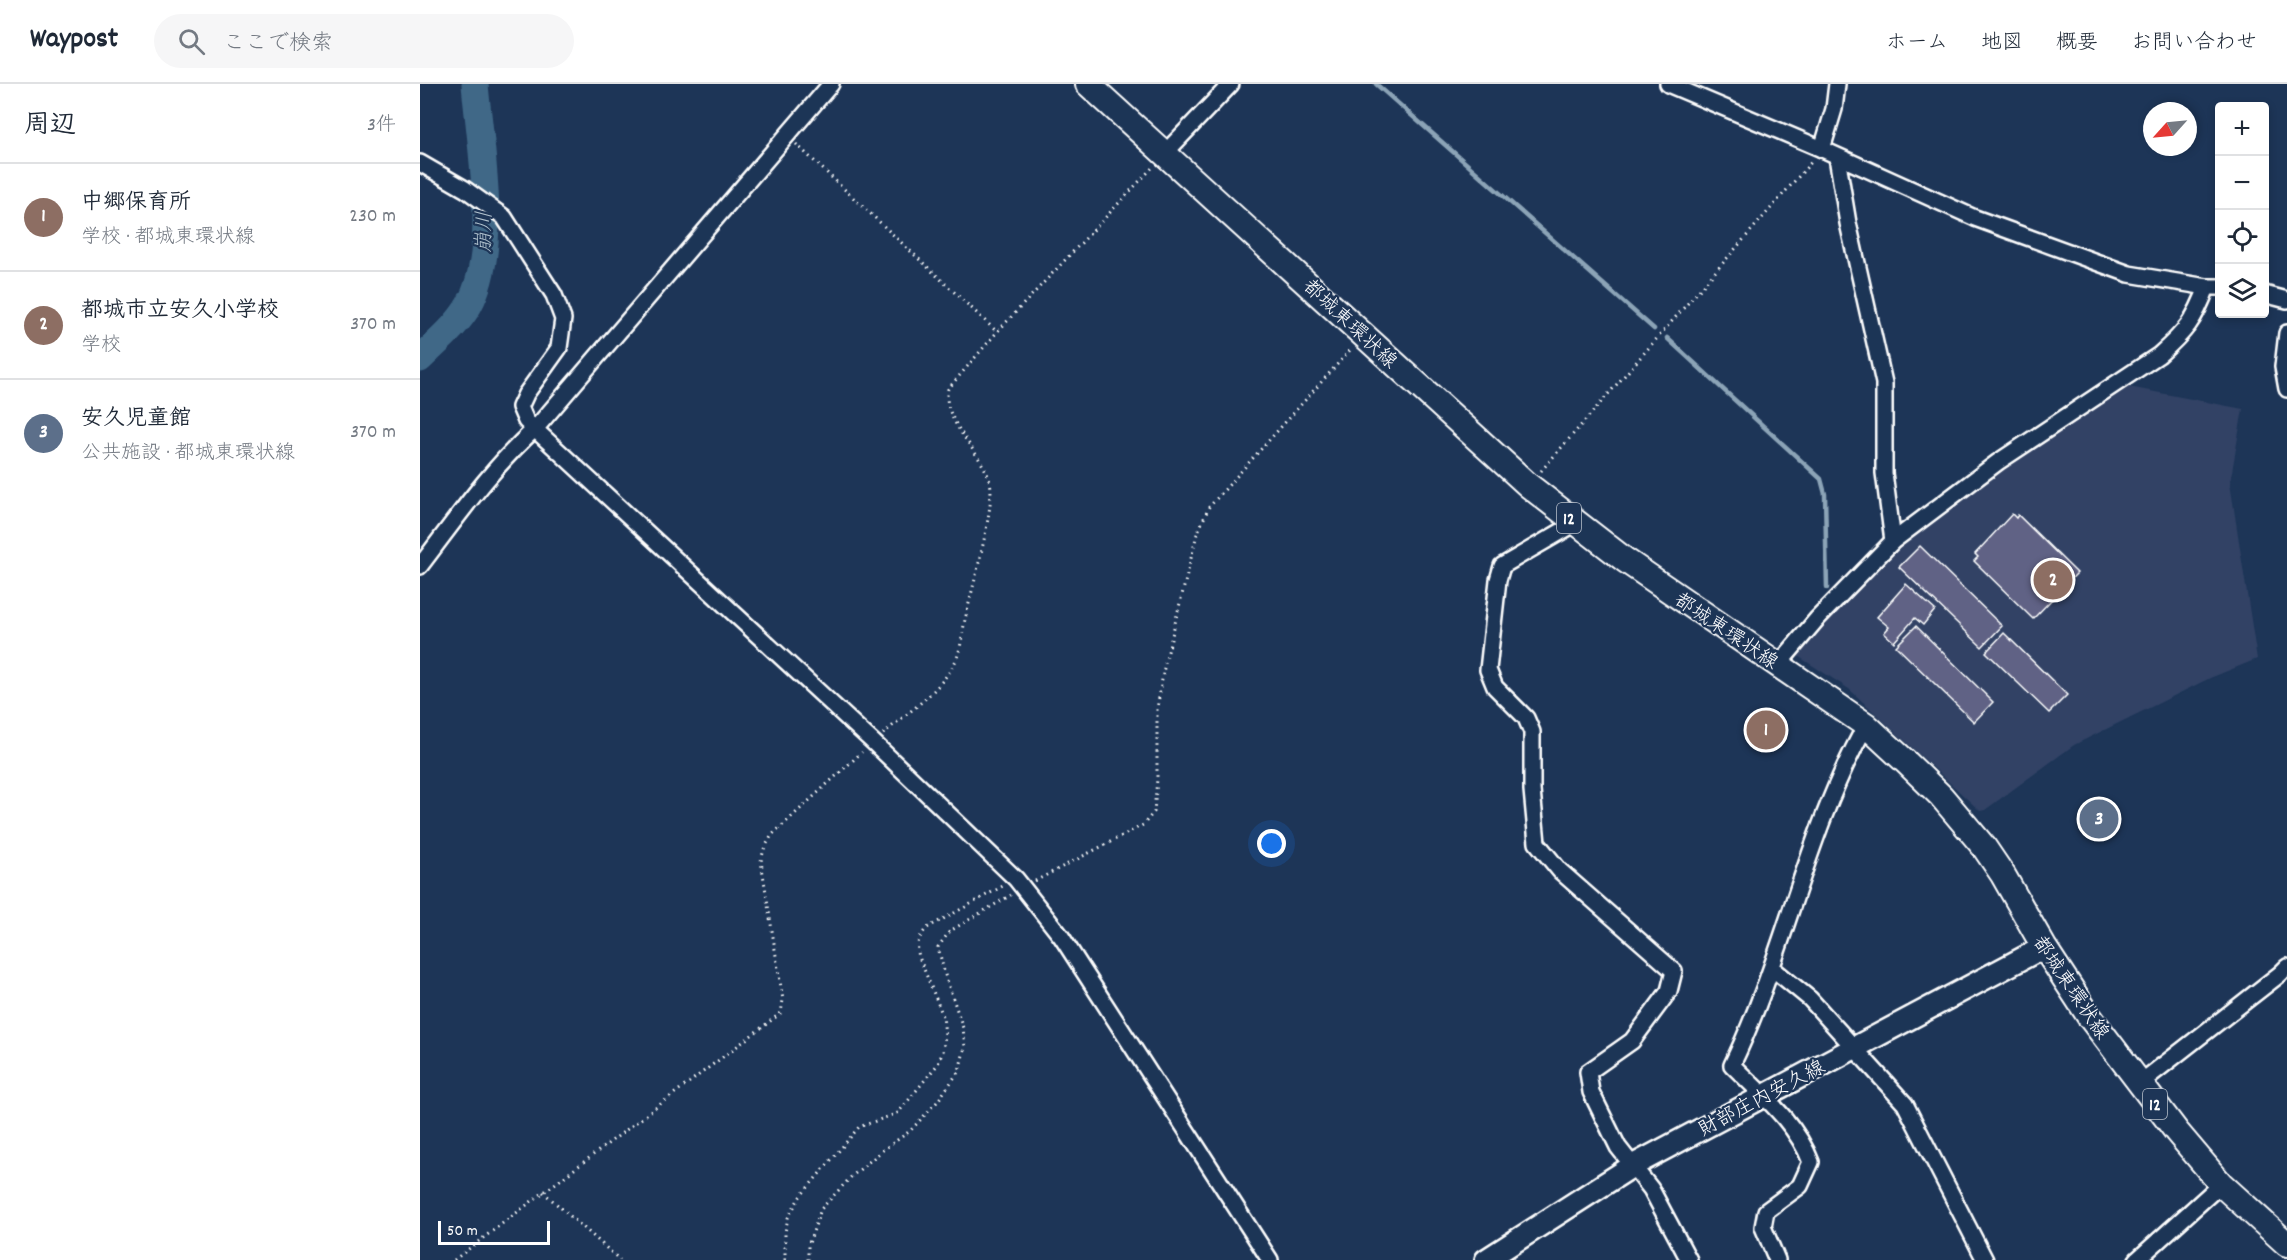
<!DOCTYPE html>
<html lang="ja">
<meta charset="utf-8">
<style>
:root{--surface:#fff;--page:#f6f6f7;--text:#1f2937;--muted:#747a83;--line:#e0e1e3;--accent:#845c67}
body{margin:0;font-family:Dekko,"Klee One",sans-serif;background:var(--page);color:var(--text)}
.controls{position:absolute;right:18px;top:18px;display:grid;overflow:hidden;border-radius:6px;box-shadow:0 3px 9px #0003}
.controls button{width:54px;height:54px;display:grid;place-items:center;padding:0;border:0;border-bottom:2px solid var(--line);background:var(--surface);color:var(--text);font:30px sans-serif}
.compass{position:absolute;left:1723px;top:18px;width:54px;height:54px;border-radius:50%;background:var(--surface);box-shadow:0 3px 9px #0003;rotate:243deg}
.scale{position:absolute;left:18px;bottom:15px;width:112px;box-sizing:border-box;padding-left:6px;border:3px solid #fff;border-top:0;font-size:16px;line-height:21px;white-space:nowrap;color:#fff;-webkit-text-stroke:4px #1d3557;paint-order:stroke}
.you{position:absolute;left:852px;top:760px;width:21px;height:21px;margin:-15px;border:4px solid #fff;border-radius:50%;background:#1a73e8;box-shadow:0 0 0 9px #1a73e833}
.badge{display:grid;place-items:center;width:39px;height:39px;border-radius:50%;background:var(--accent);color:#fff;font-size:20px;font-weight:700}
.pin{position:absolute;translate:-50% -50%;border:3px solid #fff;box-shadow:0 2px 6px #0006}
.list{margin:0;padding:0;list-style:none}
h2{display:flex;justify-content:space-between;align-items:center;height:78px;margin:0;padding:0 24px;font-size:26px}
h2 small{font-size:20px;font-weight:400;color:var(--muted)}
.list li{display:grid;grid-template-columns:39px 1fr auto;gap:18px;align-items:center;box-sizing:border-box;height:108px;padding:0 24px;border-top:2px solid var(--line)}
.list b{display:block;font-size:22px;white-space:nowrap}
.list p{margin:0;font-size:20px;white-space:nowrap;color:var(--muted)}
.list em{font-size:20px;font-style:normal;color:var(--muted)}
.icon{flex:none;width:33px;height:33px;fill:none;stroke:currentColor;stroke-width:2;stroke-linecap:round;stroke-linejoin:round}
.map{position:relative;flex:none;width:1867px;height:1176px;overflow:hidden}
header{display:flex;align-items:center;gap:36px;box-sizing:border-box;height:84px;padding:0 30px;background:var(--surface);border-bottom:2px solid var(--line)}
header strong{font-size:28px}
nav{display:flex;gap:33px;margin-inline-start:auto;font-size:21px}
.search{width:420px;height:54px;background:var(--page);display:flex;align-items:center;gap:15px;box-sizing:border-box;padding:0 21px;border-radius:33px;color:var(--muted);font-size:22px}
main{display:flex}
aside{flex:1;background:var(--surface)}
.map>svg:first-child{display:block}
.built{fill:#314265}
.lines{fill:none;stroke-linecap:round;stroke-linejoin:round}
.stream{stroke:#8ca4b7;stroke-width:4.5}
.river{stroke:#3f6887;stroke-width:27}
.building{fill:#616285;stroke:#fff;stroke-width:1.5}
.minor-casing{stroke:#fff;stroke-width:20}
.secondary-casing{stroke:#fff;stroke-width:26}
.primary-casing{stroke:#fff;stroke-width:28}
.path{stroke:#fff;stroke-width:3;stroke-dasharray:1.5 4.5;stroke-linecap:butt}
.minor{stroke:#1d3557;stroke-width:15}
.secondary{stroke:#1d3557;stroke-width:21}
.primary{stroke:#1d3557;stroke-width:24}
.labels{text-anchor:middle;stroke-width:4.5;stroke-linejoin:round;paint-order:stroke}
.shield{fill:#1d3557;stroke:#bbc2cd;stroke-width:1.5}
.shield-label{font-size:18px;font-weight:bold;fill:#fff}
.street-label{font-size:20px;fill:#fff;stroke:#1d3557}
.water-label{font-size:21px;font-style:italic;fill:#b2c3cf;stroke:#1d3557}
</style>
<header>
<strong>Waypost</strong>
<div class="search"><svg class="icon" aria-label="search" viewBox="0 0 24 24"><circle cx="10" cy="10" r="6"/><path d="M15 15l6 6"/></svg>ここで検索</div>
<nav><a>ホーム</a><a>地図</a><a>概要</a><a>お問い合わせ</a></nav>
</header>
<main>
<aside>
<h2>周辺<small>3件</small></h2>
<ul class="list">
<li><span class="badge" style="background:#8d6e63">1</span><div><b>中郷保育所</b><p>学校 · 都城東環状線</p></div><em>230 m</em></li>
<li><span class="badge" style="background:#8d6e63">2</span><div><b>都城市立安久小学校</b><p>学校</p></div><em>370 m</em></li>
<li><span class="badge" style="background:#5c6f8a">3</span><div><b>安久児童館</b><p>公共施設 · 都城東環状線</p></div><em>370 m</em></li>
</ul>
</aside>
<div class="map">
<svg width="1867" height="1176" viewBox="0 0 1867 1176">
<rect width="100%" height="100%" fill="#1d3557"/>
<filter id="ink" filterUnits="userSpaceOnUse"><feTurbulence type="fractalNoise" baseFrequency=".0167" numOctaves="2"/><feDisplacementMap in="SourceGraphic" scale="12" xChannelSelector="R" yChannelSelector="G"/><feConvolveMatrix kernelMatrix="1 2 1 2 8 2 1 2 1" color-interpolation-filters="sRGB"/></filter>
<g filter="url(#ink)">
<!-- built -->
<path class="built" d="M1704,302L1823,325L1810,399L1837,575L1790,594L1654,661L1565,726L1560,727L1429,605L1373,569L1476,461L1574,388Z"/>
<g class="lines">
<!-- stream -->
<g class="stream">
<path d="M956,0L1234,245"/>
<path d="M1247,254L1401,395L1405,410L1407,504"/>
</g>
<!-- river -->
<path class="river" d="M0,275C17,258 37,242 49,221C80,166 60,62 55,0"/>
</g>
<!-- building -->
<g class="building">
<path d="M1592,430L1596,434L1598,431L1657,489L1613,535L1554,477L1558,473L1555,470Z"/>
<path d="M1500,462L1582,542L1562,563L1479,483Z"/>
<path d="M1486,500L1515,526L1503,541L1495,534L1474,558L1464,549L1469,543L1457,533Z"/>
<path d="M1496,542L1573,618L1554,638L1476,562Z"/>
<path d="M1584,549L1647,611L1629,629L1566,568Z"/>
</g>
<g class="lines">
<defs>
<g id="minor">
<path d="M1248,0L1402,65L1555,134L1709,190L1787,203H1800"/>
<path d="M1402,65L1414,25L1417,0"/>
<path d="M745,69L811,0"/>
<path d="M1417,73L1428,139L1464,299V389L1473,457"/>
<path d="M0,79L45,105L84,133L134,211L143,235L139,264L106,310L100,323L106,337L453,658L596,795L641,852L850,1176"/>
<path d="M1844,210L1867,216"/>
<path d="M1867,249L1863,283L1867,305"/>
<path d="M1156,439L1082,482L1078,496L1068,586L1075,603L1106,634L1112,648V706L1117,759L1140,787L1254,887L1249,907L1212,957L1168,988L1171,1008L1198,1063L1231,1105L1269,1176"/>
<path d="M0,482C36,435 71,384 116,344L411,0"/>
<path d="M1358,581L1397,535L1473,457L1578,378L1739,271C1765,248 1775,236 1787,203"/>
<path d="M1352,884L1390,915L1485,1020L1565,1176"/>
<path d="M1719,1000L1860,890L1867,883"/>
<path d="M1357,1176L1343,1143L1346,1127L1380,1102L1391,1078C1376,1038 1342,1011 1312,981C1365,871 1386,748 1446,641"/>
<path d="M1717,1176L1801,1100"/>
</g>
<path id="secondary" d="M1066,1176L1214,1081L1624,863"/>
<path id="primary" d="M668,0L1108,401L1205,476L1446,641L1486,678L1521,712L1564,763L1583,791L1624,863L1669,932L1757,1048L1801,1100L1867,1160"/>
</defs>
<!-- minor casing -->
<use href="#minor" class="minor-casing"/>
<!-- secondary casing -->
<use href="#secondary" class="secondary-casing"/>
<!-- primary casing -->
<use href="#primary" class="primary-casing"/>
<!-- path -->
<g class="path">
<path d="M376,60L577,248"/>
<path d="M1121,387L1393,76"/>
<path d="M463,650C487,629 518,609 534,580C541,568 542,550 545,536C551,509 576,420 570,398C563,369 520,335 528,305L577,248L732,84"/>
<path d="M615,797L723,741L734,728L737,695V625L744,584L777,450L789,423L932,264"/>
<path d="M123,1108L200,1176"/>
<path d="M34,1176L361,929L363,916L341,777L344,765L352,751L442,668"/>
<path d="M365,1176V1148L368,1134L379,1114L439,1043L478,1029L518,980L523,967L525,951L523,932L499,873C496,860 498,854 507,844L583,802"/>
<path d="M388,1176V1162L401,1125L432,1092L463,1066L490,1047L517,1018L539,987L545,963L543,944L525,891L518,863L530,847L591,811"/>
</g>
<!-- minor -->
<use href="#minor" class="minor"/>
<!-- secondary -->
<use href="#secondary" class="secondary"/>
<!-- primary -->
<use href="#primary" class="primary"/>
</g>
</g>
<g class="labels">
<!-- shield labels -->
<g class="shield">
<rect x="1137" y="419" width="24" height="30" rx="4.5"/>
<rect x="1723" y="1005" width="24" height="30" rx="4.5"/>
</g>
<g class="shield-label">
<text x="1149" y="440">12</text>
<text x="1735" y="1026">12</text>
</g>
<!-- street labels -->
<g class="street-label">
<text transform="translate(931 239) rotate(43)" y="7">都城東環状線</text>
<text transform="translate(1307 546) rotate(34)" y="7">都城東環状線</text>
<text transform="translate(1652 903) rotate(56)" y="7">都城東環状線</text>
<text transform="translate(1341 1013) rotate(-28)" y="7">財部庄内安久線</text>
</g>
<!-- water labels -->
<g class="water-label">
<text transform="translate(63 148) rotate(-89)" y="7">崩川</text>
</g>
</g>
</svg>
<div class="controls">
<button>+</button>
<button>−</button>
<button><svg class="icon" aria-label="locate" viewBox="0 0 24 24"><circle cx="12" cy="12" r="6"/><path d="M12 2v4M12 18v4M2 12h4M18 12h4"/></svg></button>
<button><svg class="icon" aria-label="layers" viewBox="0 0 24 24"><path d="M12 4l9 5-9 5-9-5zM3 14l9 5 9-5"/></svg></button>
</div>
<svg class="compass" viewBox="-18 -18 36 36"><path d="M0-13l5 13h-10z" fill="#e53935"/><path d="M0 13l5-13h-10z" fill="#747a83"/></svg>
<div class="scale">50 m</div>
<div class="you"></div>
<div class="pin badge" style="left:1346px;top:646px;background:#8d6e63">1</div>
<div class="pin badge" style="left:1633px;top:496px;background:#8d6e63">2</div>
<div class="pin badge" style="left:1679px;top:735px;background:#5c6f8a">3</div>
</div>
</main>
